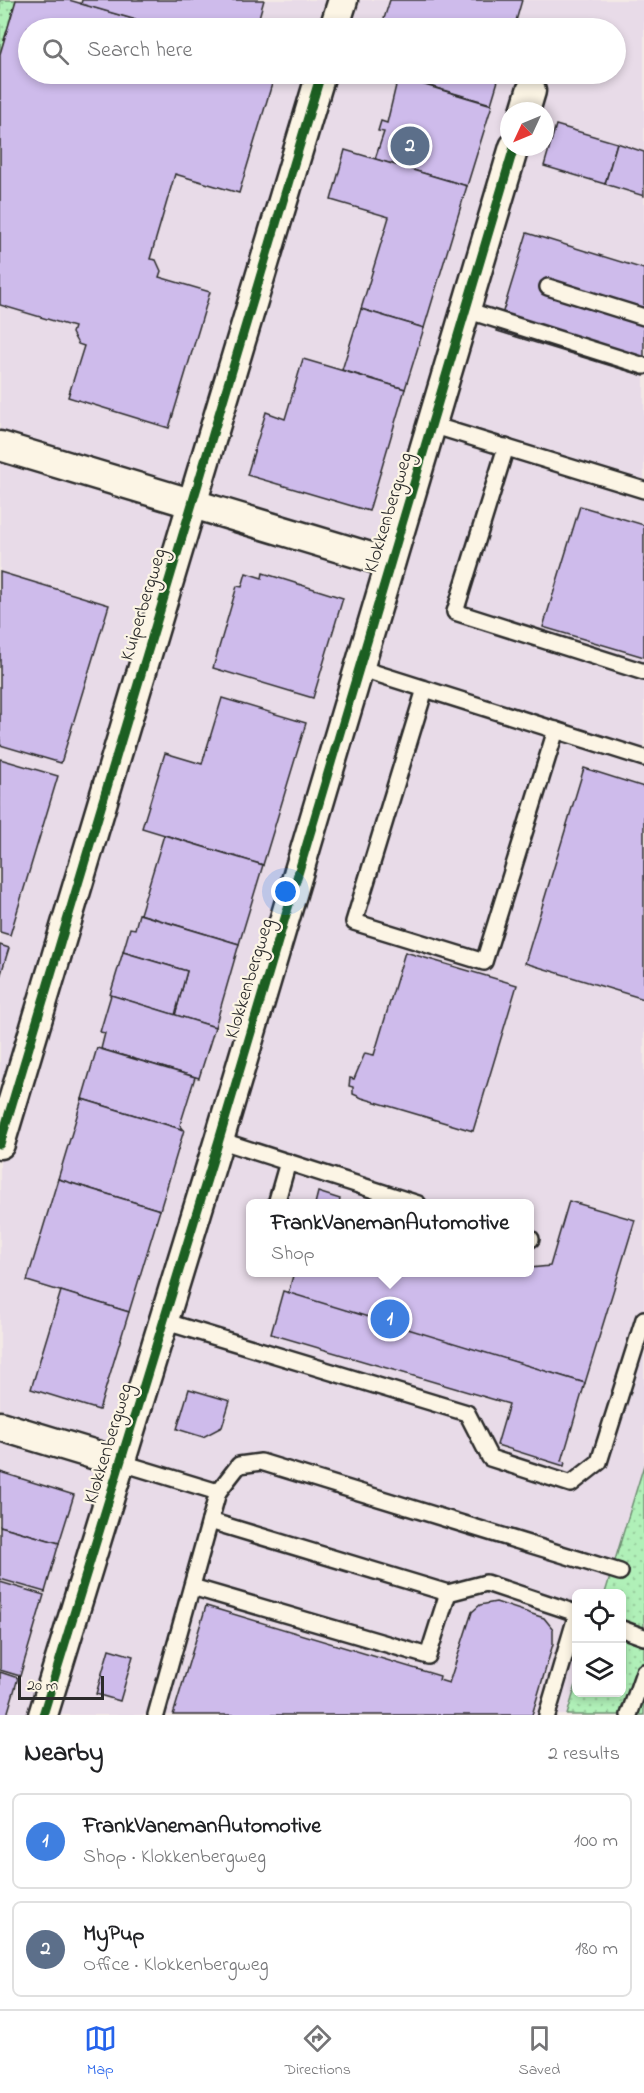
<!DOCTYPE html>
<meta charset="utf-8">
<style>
:root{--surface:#fff;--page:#f6f6f6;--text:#202124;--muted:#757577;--line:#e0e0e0;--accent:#2563eb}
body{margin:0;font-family:"Indie Flower",sans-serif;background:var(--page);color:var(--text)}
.controls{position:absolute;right:18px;bottom:18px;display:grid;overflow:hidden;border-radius:9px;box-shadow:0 3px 9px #0003}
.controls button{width:54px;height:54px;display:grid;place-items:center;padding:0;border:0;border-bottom:2px solid var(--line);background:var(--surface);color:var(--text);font:30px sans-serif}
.compass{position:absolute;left:500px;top:102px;width:54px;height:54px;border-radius:50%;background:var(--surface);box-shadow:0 3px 9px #0003;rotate:226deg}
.scale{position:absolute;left:18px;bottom:15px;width:86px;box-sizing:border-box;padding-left:6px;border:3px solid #2b2b2b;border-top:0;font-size:16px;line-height:21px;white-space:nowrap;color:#2b2b2b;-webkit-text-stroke:4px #fcf5e5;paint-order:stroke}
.you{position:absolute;left:286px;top:892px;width:21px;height:21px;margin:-15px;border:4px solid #fff;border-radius:50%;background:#1a73e8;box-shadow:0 0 0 9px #1a73e833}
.badge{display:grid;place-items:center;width:39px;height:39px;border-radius:50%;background:var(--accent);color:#fff;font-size:20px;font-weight:700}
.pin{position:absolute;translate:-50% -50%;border:3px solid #fff;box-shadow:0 2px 6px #0006}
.popup{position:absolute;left:246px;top:1199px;width:288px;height:78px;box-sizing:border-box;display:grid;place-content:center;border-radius:9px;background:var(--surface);filter:drop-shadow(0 2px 4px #0005);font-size:20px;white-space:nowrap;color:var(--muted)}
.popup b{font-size:22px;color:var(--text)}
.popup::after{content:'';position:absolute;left:50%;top:100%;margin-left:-12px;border:12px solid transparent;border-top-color:var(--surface)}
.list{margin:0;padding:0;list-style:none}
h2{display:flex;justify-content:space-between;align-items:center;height:78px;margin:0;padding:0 24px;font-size:26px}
h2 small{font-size:20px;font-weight:400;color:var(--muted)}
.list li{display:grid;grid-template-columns:39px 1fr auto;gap:18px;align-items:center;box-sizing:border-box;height:96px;margin:0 12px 12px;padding:0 12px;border:2px solid var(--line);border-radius:9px}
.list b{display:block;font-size:22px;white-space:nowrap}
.list p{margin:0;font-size:20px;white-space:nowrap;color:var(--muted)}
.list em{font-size:20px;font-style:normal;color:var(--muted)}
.icon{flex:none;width:33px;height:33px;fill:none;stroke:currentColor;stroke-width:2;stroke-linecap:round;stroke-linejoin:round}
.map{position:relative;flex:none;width:644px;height:1715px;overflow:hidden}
.search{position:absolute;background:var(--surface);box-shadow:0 3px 9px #0003;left:18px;right:18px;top:18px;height:66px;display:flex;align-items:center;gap:15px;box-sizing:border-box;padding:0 21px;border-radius:33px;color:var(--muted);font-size:22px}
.sheet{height:294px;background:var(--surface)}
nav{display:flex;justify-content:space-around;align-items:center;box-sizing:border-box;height:84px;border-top:2px solid var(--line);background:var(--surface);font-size:16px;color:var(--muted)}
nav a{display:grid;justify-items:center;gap:3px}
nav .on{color:var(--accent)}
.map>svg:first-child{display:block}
.built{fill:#e8dbe8;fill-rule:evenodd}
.grass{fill:url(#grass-dots);stroke:#6e8e72;stroke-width:1.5}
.building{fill:#cebbeb;stroke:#2b2b2b;stroke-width:1.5}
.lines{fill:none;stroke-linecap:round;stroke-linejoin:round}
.lane-casing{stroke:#2b2b2b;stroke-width:20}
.street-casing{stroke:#2b2b2b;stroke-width:33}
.lane{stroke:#fcf5e5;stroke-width:15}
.street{stroke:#fcf5e5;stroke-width:28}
.cycleway-casing{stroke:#fcf5e5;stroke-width:13}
.cycleway{stroke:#1b5e20;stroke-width:9}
.labels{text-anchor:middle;stroke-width:4.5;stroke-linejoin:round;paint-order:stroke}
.street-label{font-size:20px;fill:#2b2b2b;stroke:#fcf5e5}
</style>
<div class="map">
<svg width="644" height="1715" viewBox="0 0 644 1715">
<defs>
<pattern id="grass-dots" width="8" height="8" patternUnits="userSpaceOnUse" patternTransform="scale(1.5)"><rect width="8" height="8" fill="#b0f0b8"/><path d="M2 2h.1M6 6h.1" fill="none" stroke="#98ce9e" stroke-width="1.8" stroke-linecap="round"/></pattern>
</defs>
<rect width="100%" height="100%" fill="#f3e9e6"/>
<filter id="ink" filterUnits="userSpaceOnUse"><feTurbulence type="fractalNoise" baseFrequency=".0167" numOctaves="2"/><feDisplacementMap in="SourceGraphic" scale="12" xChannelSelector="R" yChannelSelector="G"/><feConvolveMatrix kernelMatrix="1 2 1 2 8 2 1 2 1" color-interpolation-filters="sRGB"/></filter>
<g filter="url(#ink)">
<!-- built -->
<path class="built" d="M0,0H644V1715H0ZM28,28H616V74H28ZM509,111H545V147H509ZM250,1204H530V1272H250ZM576,1594H622V1692H576Z"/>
<!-- grass -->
<g class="grass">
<path d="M0,0H16L0,54Z"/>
<path d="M644,1465V1715H567L576,1685V1692H622V1594L605,1593Z"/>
</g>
<!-- building -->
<g class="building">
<path d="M16,0H69L164,28H28V74H275L239,193L175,174L150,259L156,260L161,271L159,277L210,292L169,428L68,397L84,346L78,344L72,333L74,327L0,305V54Z"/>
<path d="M82,0H264L256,28H164L81,4Z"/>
<path d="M390,0H522L514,28H381Z"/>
<path d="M388,74H500L491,104Z"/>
<path d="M398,77L492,105L467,186L375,159L384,132L378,131L381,121L387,123Z"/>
<path d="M556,125L617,143L605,184L544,166Z"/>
<path d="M617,143L644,152V196L605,184Z"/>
<path d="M345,150L467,186L424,328L361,309L389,217L331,200Z"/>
<path d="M527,233L644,269V376L497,331Z"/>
<path d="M361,309L424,328L405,389L342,370Z"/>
<path d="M303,359L405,389L369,511L247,475L266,412L285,419Z"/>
<path d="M580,506L644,525V657L543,627Z"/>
<path d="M0,572L109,605L61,763L0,745Z"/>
<path d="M246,573L262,578L263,573L343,598L313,698L213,668L237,586L242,587Z"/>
<path d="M222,698L306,723L263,865L142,828L165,753L202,764Z"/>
<path d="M0,759L58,776L10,935L0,932Z"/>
<path d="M584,768L644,787V999L525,963Z"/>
<path d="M164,835L263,865L239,944L140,914Z"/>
<path d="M139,914L239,944L215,1027L175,1015L187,971L123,952L130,928L135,929Z"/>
<path d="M0,945L9,948L0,977Z"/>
<path d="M123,952L187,971L175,1015L110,995Z"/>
<path d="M405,952L517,985L473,1131L362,1098L353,1094V1087L349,1086L350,1078L354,1079L365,1053L374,1055Z"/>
<path d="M111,995L215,1027L199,1078L101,1049L105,1033L100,1032Z"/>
<path d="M97,1048L195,1077L180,1125L184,1130L82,1099Z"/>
<path d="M82,1099L184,1130L160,1210L58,1179Z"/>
<path d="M58,1179L160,1210L129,1312L27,1281Z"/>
<path d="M318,1192L340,1199L339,1204H315Z"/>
<path d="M569,1201L635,1220L585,1383L288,1294L294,1272H530V1268L550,1266Z"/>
<path d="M61,1291L129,1312L99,1410L31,1389Z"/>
<path d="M283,1291L585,1383L562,1461L565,1462L564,1466L497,1445L509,1404L271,1334Z"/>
<path d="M189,1389L230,1401L222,1427L203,1437L177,1429Z"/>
<path d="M0,1472L74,1495L59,1543L0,1526Z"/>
<path d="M0,1526L59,1543L45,1592L0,1579Z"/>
<path d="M0,1582L44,1595L20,1676L0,1670Z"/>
<path d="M496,1602L544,1618L553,1629V1644L532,1715H173L206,1606L440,1676L439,1680L449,1683L472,1612L480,1605Z"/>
<path d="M109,1649L133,1656L120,1701L96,1694Z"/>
<path d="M0,1672L18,1678L7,1715H0Z"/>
</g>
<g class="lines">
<defs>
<g id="lane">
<path d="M548,287L644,317"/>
<path d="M466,310L644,366"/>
<path d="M432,425L644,490"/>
<path d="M506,447L455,612L644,672"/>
<path d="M359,668L644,758"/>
<path d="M425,689L354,922L484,962L556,730"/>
<path d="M219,1140L418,1204"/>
<path d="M276,1204L288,1162"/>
<path d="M530,1239H531"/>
<path d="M163,1321L467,1413L490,1458L571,1484L599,1462L644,1319"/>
<path d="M119,1462L218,1492L239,1465L261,1462L620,1572"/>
<path d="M210,1521L448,1593L486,1583L576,1613"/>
<path d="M192,1587L428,1656L448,1593"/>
<path d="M622,1629L644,1637"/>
<path d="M156,1715L218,1492"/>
<path d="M547,1715L576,1617"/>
<path d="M629,1715L644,1672"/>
</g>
<g id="street">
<path d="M334,28L343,0"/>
<path d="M525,111L531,91"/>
<path d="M0,446L390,563"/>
<path d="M0,1144L321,74"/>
<path d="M0,1426L119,1462"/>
<path d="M43,1715L219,1140L514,147"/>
</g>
</defs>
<!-- lane casing -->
<use href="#lane" class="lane-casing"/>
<!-- street casing -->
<use href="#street" class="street-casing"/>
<!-- lane -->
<use href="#lane" class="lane"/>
<!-- street -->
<use href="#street" class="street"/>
<defs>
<g id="cycleway">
<path d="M0,1144L321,74"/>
<path d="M43,1715L219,1140L514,147"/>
</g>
</defs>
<!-- cycleway casing -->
<use href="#cycleway" class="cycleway-casing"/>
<!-- cycleway -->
<use href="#cycleway" class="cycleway"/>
</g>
</g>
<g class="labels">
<!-- street labels -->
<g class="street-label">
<text transform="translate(387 512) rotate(-73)" y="7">Klokkenbergweg</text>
<text transform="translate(142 604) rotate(-73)" y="7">Kuiperbergweg</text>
<text transform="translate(248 978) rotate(-73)" y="7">Klokkenbergweg</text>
<text transform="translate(107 1443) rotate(-73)" y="7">Klokkenbergweg</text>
</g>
</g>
</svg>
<div class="controls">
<button><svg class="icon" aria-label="locate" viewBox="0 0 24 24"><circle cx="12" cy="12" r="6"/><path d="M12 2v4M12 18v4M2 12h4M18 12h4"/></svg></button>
<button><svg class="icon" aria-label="layers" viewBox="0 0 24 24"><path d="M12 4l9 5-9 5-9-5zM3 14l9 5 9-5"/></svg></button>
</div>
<svg class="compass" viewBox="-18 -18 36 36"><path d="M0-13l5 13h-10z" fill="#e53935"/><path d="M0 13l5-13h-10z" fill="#757577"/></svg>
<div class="scale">20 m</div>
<div class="you"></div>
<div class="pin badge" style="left:390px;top:1319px;background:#3f7fe0">1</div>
<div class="popup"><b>FrankVanemanAutomotive</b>Shop</div>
<div class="pin badge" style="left:410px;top:146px;background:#5c6f8a">2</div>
<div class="search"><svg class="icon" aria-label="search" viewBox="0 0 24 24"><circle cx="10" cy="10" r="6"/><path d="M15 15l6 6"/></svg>Search here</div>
</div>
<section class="sheet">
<h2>Nearby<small>2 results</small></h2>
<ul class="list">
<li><span class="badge" style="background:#3f7fe0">1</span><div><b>FrankVanemanAutomotive</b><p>Shop · Klokkenbergweg</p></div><em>100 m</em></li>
<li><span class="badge" style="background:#5c6f8a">2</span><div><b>MyPup</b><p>Office · Klokkenbergweg</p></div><em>180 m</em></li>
</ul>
</section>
<nav>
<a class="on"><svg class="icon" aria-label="map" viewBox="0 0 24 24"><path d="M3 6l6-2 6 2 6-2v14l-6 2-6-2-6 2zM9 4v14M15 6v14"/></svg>Map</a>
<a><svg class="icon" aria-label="directions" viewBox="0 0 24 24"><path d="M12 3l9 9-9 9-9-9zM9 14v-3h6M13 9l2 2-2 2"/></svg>Directions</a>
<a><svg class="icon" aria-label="saved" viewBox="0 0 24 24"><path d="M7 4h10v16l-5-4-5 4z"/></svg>Saved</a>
</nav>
